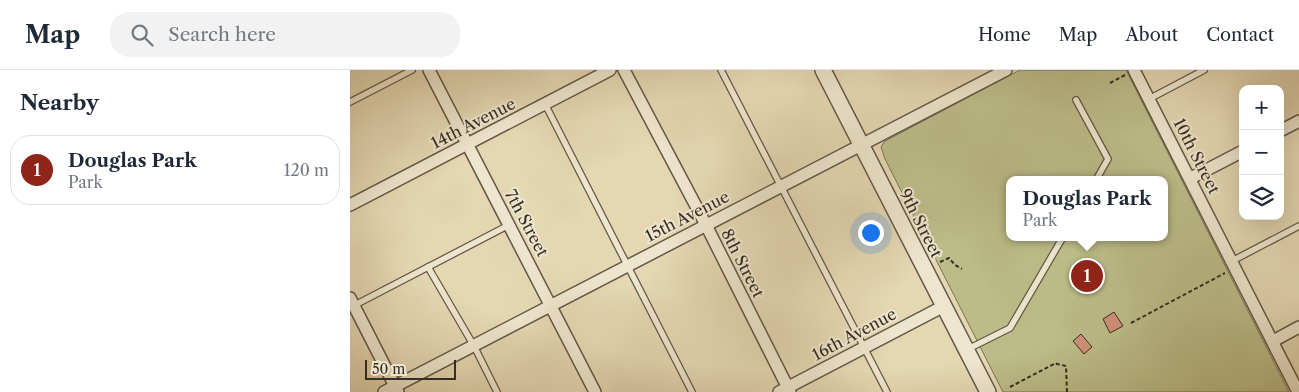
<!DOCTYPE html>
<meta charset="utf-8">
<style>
:root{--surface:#fff;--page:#f2f2f3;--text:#1f2937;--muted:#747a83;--line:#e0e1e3;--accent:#8f2418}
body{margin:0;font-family:"Libre Caslon Text",serif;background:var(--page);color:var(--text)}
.controls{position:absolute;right:15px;top:15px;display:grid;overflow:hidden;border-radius:10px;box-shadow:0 5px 20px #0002}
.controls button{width:45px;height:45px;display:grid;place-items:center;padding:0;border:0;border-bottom:1px solid var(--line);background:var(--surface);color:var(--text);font:25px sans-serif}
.scale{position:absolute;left:15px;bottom:12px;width:91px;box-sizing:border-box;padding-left:5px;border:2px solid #372e23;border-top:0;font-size:14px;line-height:18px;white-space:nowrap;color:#372e23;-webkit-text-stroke:4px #ede5cd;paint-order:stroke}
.you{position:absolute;left:520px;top:162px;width:18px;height:18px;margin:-12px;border:4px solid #fff;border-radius:50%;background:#1a73e8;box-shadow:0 0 0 8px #1a73e833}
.badge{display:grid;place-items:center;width:32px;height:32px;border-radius:50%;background:var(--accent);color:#fff;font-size:16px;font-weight:700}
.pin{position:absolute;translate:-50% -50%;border:2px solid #fff;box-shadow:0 1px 5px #0006}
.popup{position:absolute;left:656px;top:106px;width:162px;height:65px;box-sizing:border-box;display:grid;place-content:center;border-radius:10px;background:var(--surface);filter:drop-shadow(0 1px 4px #0005);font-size:16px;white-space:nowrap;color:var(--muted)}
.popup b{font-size:19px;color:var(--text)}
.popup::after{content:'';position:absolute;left:50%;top:100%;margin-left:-10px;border:10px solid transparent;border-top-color:var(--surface)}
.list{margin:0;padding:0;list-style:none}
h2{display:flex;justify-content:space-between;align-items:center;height:65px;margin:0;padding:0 20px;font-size:21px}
h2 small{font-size:16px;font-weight:400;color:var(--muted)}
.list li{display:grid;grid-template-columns:32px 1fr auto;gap:15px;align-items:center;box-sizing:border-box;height:70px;margin:0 10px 10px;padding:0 10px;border:1px solid var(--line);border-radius:20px}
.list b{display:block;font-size:19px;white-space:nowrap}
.list p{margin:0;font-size:16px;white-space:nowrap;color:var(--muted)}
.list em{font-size:16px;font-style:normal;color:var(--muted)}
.icon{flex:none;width:28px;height:28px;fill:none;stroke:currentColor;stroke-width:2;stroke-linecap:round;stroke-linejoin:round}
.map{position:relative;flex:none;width:949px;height:322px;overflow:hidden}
header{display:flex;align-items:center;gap:30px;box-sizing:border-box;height:70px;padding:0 25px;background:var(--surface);border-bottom:1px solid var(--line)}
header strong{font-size:24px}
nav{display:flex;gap:28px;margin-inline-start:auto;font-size:18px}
.search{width:350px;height:45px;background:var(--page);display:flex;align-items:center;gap:12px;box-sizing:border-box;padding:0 18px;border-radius:20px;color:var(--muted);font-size:19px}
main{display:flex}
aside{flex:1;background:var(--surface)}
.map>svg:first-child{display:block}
.green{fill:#bbbc88;stroke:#797556;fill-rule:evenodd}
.building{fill:#cf9078;stroke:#372e23}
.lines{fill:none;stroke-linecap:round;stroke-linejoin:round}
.service-casing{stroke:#625847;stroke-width:8}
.minor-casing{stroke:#625847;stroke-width:14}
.tertiary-casing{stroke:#625847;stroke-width:18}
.path{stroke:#372e23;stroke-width:2;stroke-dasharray:4 2.5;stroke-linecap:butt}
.service{stroke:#ede5cd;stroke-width:5.5}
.minor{stroke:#ede5cd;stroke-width:11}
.tertiary{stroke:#ede5cd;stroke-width:15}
.labels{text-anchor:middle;stroke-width:4;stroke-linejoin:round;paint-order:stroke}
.street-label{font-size:16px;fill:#372e23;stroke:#ede5cd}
</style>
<header>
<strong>Map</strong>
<div class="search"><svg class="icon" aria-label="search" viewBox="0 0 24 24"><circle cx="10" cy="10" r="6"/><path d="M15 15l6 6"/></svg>Search here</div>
<nav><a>Home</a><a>Map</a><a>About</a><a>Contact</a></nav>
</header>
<main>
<aside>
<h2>Nearby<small></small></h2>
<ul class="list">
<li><span class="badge">1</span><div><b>Douglas Park</b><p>Park</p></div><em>120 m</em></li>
</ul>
</aside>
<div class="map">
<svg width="949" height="322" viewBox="0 0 949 322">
<rect width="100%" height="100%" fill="#e4d7b2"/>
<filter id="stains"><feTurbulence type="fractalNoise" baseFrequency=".004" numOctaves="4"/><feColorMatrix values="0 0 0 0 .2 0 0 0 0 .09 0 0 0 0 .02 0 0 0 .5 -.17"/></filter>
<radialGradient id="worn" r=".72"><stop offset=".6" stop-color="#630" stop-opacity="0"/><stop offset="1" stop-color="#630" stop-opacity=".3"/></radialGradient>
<!-- green -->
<path class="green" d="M670,0H776L939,322H653L535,89L531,77L534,72L539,69ZM660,110H814V167H660Z"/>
<!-- building -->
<g class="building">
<path d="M764,242L773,256L760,263L753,249Z"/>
<path d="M731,264L742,277L734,284L723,271Z"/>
</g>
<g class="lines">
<defs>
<g id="service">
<path d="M371,0L537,322"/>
<path d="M799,29L854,0"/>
<path d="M726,30L758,89L746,110"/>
<path d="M0,32L62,0"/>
<path d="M195,34L342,322"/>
<path d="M882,191L949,156"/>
<path d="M78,197L124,276L147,322"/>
<path d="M3,236L159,155"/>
<path d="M618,279L660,258L713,167"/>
</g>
<g id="minor">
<path d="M79,0L245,322"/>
<path d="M274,0L356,155L440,322"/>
<path d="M784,0L948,322"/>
<path d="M930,61L949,51"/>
<path d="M841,108L893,81"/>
<path d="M0,135L260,0"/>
<path d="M0,228L48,322"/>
<path d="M923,271L949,257"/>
<path d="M34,322L656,0"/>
<path d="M429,322L594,236"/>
</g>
<path id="tertiary" d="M473,0L638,322"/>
</defs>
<!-- service casing -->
<use href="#service" class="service-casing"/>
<!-- minor casing -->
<use href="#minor" class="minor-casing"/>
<!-- tertiary casing -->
<use href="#tertiary" class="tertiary-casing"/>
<!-- path -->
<g class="path">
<path d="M760,13L775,5"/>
<path d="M590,192L599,188L605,195L612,199"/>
<path d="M781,253L875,203"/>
<path d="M660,317L706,293L707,294L716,296L717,322"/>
</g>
<!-- service -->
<use href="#service" class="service"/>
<!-- minor -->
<use href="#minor" class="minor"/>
<!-- tertiary -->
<use href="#tertiary" class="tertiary"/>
</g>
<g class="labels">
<!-- street labels -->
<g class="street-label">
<text transform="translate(123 53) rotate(-27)" y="6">14th Avenue</text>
<text transform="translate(847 86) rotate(63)" y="6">10th Street</text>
<text transform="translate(337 146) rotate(-27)" y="6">15th Avenue</text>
<text transform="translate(177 153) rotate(62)" y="6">7th Street</text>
<text transform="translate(571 153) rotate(63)" y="6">9th Street</text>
<text transform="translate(393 193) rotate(63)" y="6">8th Street</text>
<text transform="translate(504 264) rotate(-28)" y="6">16th Avenue</text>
</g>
</g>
<rect width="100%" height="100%" filter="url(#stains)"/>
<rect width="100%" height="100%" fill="url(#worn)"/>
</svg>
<div class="controls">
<button>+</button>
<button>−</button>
<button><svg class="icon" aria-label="layers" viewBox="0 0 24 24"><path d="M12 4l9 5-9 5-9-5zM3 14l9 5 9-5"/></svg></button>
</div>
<div class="scale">50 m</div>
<div class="you"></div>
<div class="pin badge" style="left:737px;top:206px">1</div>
<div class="popup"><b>Douglas Park</b>Park</div>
</div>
</main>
